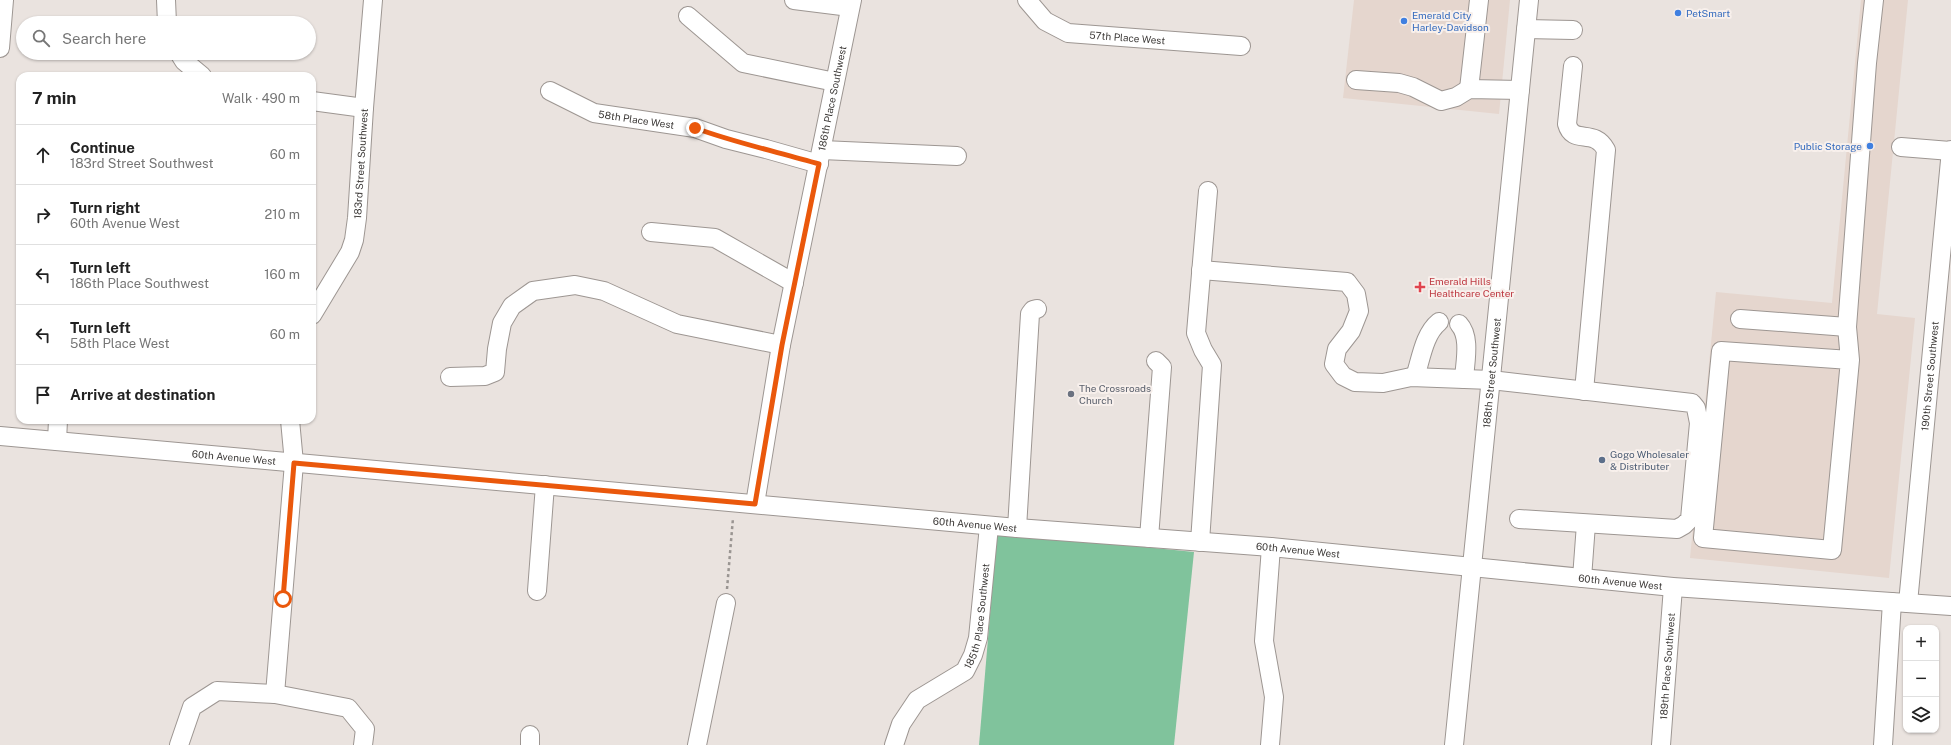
<!DOCTYPE html>
<meta charset="utf-8">
<style>
:root{--surface:#fff;--page:#f6f6f6;--text:#222;--muted:#767676;--line:#e0e0e0}
body{margin:0;font-family:"Public Sans",sans-serif;background:var(--page);color:var(--text)}
.controls{position:absolute;right:12px;bottom:12px;display:grid;overflow:hidden;border-radius:8px;box-shadow:0 1px 3px #0004}
.controls button{width:36px;height:36px;display:grid;place-items:center;padding:0;border:0;border-bottom:1px solid var(--line);background:var(--surface);color:var(--text);font:20px sans-serif}
.stop{position:absolute;width:12px;height:12px;margin:-9px;border:3px solid #ea580c;border-radius:50%;background:#fff}
.stop.end{background:#ea580c;border-color:#fff;box-shadow:0 1px 4px #0008}
.list{margin:0;padding:0;list-style:none}
h2{display:flex;justify-content:space-between;align-items:center;height:52px;margin:0;padding:0 16px;font-size:17px}
h2 small{font-size:13px;font-weight:400;color:var(--muted)}
.list li{display:grid;grid-template-columns:26px 1fr auto;gap:12px;align-items:center;box-sizing:border-box;height:60px;padding:0 16px;border-top:1px solid var(--line)}
.list b{display:block;font-size:15px;white-space:nowrap}
.list p{margin:0;font-size:13px;white-space:nowrap;color:var(--muted)}
.list em{font-size:13px;font-style:normal;color:var(--muted)}
.icon{flex:none;width:22px;height:22px;fill:none;stroke:currentColor;stroke-width:2;stroke-linecap:round;stroke-linejoin:round}
.map{position:relative;flex:none;width:1951px;height:745px;overflow:hidden}
.search{position:absolute;background:var(--surface);box-shadow:0 1px 3px #0004;left:16px;top:16px;width:300px;height:44px;display:flex;align-items:center;gap:10px;box-sizing:border-box;padding:0 14px;border-radius:22px;color:var(--muted);font-size:15px}
.panel{position:absolute;background:var(--surface);box-shadow:0 1px 3px #0004;left:16px;top:72px;width:300px;height:352px;border-radius:12px}
.map>svg:first-child{display:block}
.built{fill:#e5d6ce}
.green{fill:#80c39c}
.lines{fill:none;stroke-linecap:round;stroke-linejoin:round}
.minor-casing{stroke:#9d9692;stroke-width:20}
.path{stroke:#9a9592;stroke-width:2.5;stroke-dasharray:3 3;stroke-linecap:butt}
.minor{stroke:#fff;stroke-width:18}
.route{stroke:#ea580c;stroke-width:5}
.shop-dot{fill:#3f7fe0;stroke:#f8f0ec;stroke-width:1.5}
.health-dot{fill:#e0444e;stroke:#f8f0ec;stroke-width:1.5}
.worship-dot{fill:#6b7280;stroke:#f8f0ec;stroke-width:1.5}
.service-dot{fill:#5c6f8a;stroke:#f8f0ec;stroke-width:1.5}
.labels{text-anchor:middle;stroke-width:4;stroke-linejoin:round;paint-order:stroke}
.shop-label{font-size:10px;fill:#366cbe;stroke:#f8f0ec;text-anchor:start}
.street-label{font-size:10px;fill:#3d3a38;stroke:#f8f0ec}
.health-label{font-size:10px;fill:#be3a42;stroke:#f8f0ec;text-anchor:start}
.worship-label{font-size:10px;fill:#5b616d;stroke:#f8f0ec;text-anchor:start}
.service-label{font-size:10px;fill:#4e5e75;stroke:#f8f0ec;text-anchor:start}
</style>
<div class="map">
<svg width="1951" height="745" viewBox="0 0 1951 745">
<rect width="100%" height="100%" fill="#eae3df"/>
<!-- built -->
<g class="built">
<path d="M1354,0H1510L1499,114L1343,98Z"/>
<path d="M1861,0H1908L1877,314L1915,318L1889,578L1690,558L1716,292L1832,303Z"/>
</g>
<!-- green -->
<path class="green" d="M997,532L1194,552L1174,745H979Z"/>
<g class="lines">
<defs>
<g id="minor">
<path d="M166,0L167,23"/>
<path d="M794,0L850,7"/>
<path id="s1" d="M1027,0L1045,21L1068,33L1241,46"/>
<path d="M688,16L743,63L835,82"/>
<path d="M1526,29L1573,30"/>
<path d="M0,48L4,0"/>
<path d="M179,53L184,61L202,76"/>
<path d="M1573,66L1567,124C1573,146 1594,127 1606,150L1584,391"/>
<path d="M1356,80L1399,83L1413,87L1441,101L1456,97L1469,89L1520,90"/>
<path d="M1469,89L1479,0"/>
<path id="s2" d="M550,91L594,113L695,128L726,139L766,149L819,164"/>
<path d="M312,101L364,108"/>
<path d="M1901,147L1951,151"/>
<path d="M822,150L957,156"/>
<path d="M651,232L715,238L794,283"/>
<path d="M1201,270L1347,282L1356,294L1359,311L1351,331L1337,349L1334,364L1343,376L1355,382L1383,383L1411,377L1491,380L1692,403L1696,408L1699,423L1690,519L1684,525L1677,529L1519,519"/>
<path id="s3" d="M312,315L350,252L354,240L357,218L364,108L373,0"/>
<path d="M1740,319L1847,327"/>
<path d="M1459,324C1471,337 1465,362 1464,379"/>
<path d="M1850,360L1721,351L1703,538L1832,550L1850,360L1847,327L1867,63L1874,0"/>
<path d="M450,377L485,376L495,372L497,349L502,323L512,306L533,291L575,285L604,291L677,324L781,345"/>
<path d="M1415,377C1421,359 1424,334 1439,322"/>
<path id="s4" d="M0,436L1017,528L1271,547L1673,587L1951,606"/>
<path d="M57,441L58,420"/>
<path id="s5" d="M755,504L781,345L852,0"/>
<path d="M1017,528L1030,314L1033,310L1037,309"/>
<path d="M1149,538L1162,367L1156,361"/>
<path d="M1200,542L1212,365L1203,350L1196,333L1208,191"/>
<path d="M1582,578L1586,524"/>
<path d="M537,591L545,485"/>
<path id="s6" d="M1908,603L1951,150"/>
<path d="M275,694L294,463L290,420"/>
<path d="M179,745L192,707L217,691L275,694L348,708L365,729L363,745"/>
<path d="M530,745V735"/>
<path d="M697,745L726,603"/>
<path id="s7" d="M894,745L901,724L917,700L965,671L973,655L978,638L989,526"/>
<path d="M1270,745L1274,697L1264,641L1271,547"/>
<path id="s8" d="M1454,745L1529,0"/>
<path id="s9" d="M1661,745L1673,587"/>
<path d="M1883,745L1892,602"/>
</g>
</defs>
<!-- minor casing -->
<use href="#minor" class="minor-casing"/>
<!-- path -->
<path class="path" d="M727,589L733,518"/>
<!-- minor -->
<use href="#minor" class="minor"/>
</g>
<g class="lines">
<!-- route -->
<path class="route" d="M283,599L294,463L755,504L782,345L819,164C778,152 736,143 695,128"/>
</g>
<!-- markers -->
<g class="shop-dot">
<circle cx="1678" cy="13" r="4"/>
<circle cx="1404" cy="21" r="4"/>
<circle cx="1870" cy="146" r="4"/>
</g>
<path class="health-dot" d="M1418 281h4v4h4v4h-4v4h-4v-4h-4v-4h4z"/>
<circle class="worship-dot" cx="1071" cy="394" r="4"/>
<circle class="service-dot" cx="1602" cy="460" r="4"/>
<g class="labels">
<!-- shop labels -->
<g class="shop-label">
<text x="1686" y="17">PetSmart</text>
<text x="1412" y="19">Emerald City<tspan x="1412" dy="12">Harley-Davidson</tspan></text>
<text x="1862" y="150" text-anchor="end">Public Storage</text>
</g>
<!-- street labels -->
<g class="street-label">
<text dy="4" stroke="none"><textPath href="#s1" startOffset="113">57th Place West</textPath></text>
<text dy="4" stroke="none"><textPath href="#s5" startOffset="413">186th Place Southwest</textPath></text>
<text dy="4" stroke="none"><textPath href="#s2" startOffset="92">58th Place West</textPath></text>
<text dy="4" stroke="none"><textPath href="#s3" startOffset="163">183rd Street Southwest</textPath></text>
<text dy="4" stroke="none"><textPath href="#s8" startOffset="374">188th Street Southwest</textPath></text>
<text dy="4" stroke="none"><textPath href="#s6" startOffset="228">190th Street Southwest</textPath></text>
<text dy="4" stroke="none"><textPath href="#s4" startOffset="235">60th Avenue West</textPath></text>
<text dy="4" stroke="none"><textPath href="#s4" startOffset="979">60th Avenue West</textPath></text>
<text dy="4" stroke="none"><textPath href="#s4" startOffset="1303">60th Avenue West</textPath></text>
<text dy="4" stroke="none"><textPath href="#s4" startOffset="1627">60th Avenue West</textPath></text>
<text dy="4" stroke="none"><textPath href="#s7" startOffset="164">185th Place Southwest</textPath></text>
<text dy="4" stroke="none"><textPath href="#s9" startOffset="79">189th Place Southwest</textPath></text>
</g>
<!-- health labels -->
<g class="health-label">
<text x="1429" y="285">Emerald Hills<tspan x="1429" dy="12">Healthcare Center</tspan></text>
</g>
<!-- worship labels -->
<g class="worship-label">
<text x="1079" y="392">The Crossroads<tspan x="1079" dy="12">Church</tspan></text>
</g>
<!-- service labels -->
<g class="service-label">
<text x="1610" y="458">Gogo Wholesaler<tspan x="1610" dy="12">&amp; Distributer</tspan></text>
</g>
</g>
</svg>
<div class="controls">
<button>+</button>
<button>−</button>
<button><svg class="icon" aria-label="layers" viewBox="0 0 24 24"><path d="M12 4l9 5-9 5-9-5zM3 14l9 5 9-5"/></svg></button>
</div>
<div class="stop" style="left:283px;top:599px"></div>
<div class="stop end" style="left:695px;top:128px"></div>
<div class="search"><svg class="icon" aria-label="search" viewBox="0 0 24 24"><circle cx="10" cy="10" r="6"/><path d="M15 15l6 6"/></svg>Search here</div>
<section class="panel">
<h2>7 min<small>Walk · 490 m</small></h2>
<ul class="list">
<li><svg class="icon" aria-label="ahead" viewBox="0 0 24 24"><path d="M12 20V5M6 11l6-6 6 6"/></svg><div><b>Continue</b><p>183rd Street Southwest</p></div><em>60 m</em></li>
<li><svg class="icon" aria-label="right" viewBox="0 0 24 24"><path d="M7 20v-9h11M14 6l5 5-5 5"/></svg><div><b>Turn right</b><p>60th Avenue West</p></div><em>210 m</em></li>
<li><svg class="icon" aria-label="left" viewBox="0 0 24 24"><path d="M17 20v-9H6M10 6l-5 5 5 5"/></svg><div><b>Turn left</b><p>186th Place Southwest</p></div><em>160 m</em></li>
<li><svg class="icon" aria-label="left" viewBox="0 0 24 24"><path d="M17 20v-9H6M10 6l-5 5 5 5"/></svg><div><b>Turn left</b><p>58th Place West</p></div><em>60 m</em></li>
<li><svg class="icon" aria-label="arrive" viewBox="0 0 24 24"><path d="M6 21V4h12l-3 4 3 4H6"/></svg><div><b>Arrive at destination</b></div></li>
</ul>
</section>
</div>
